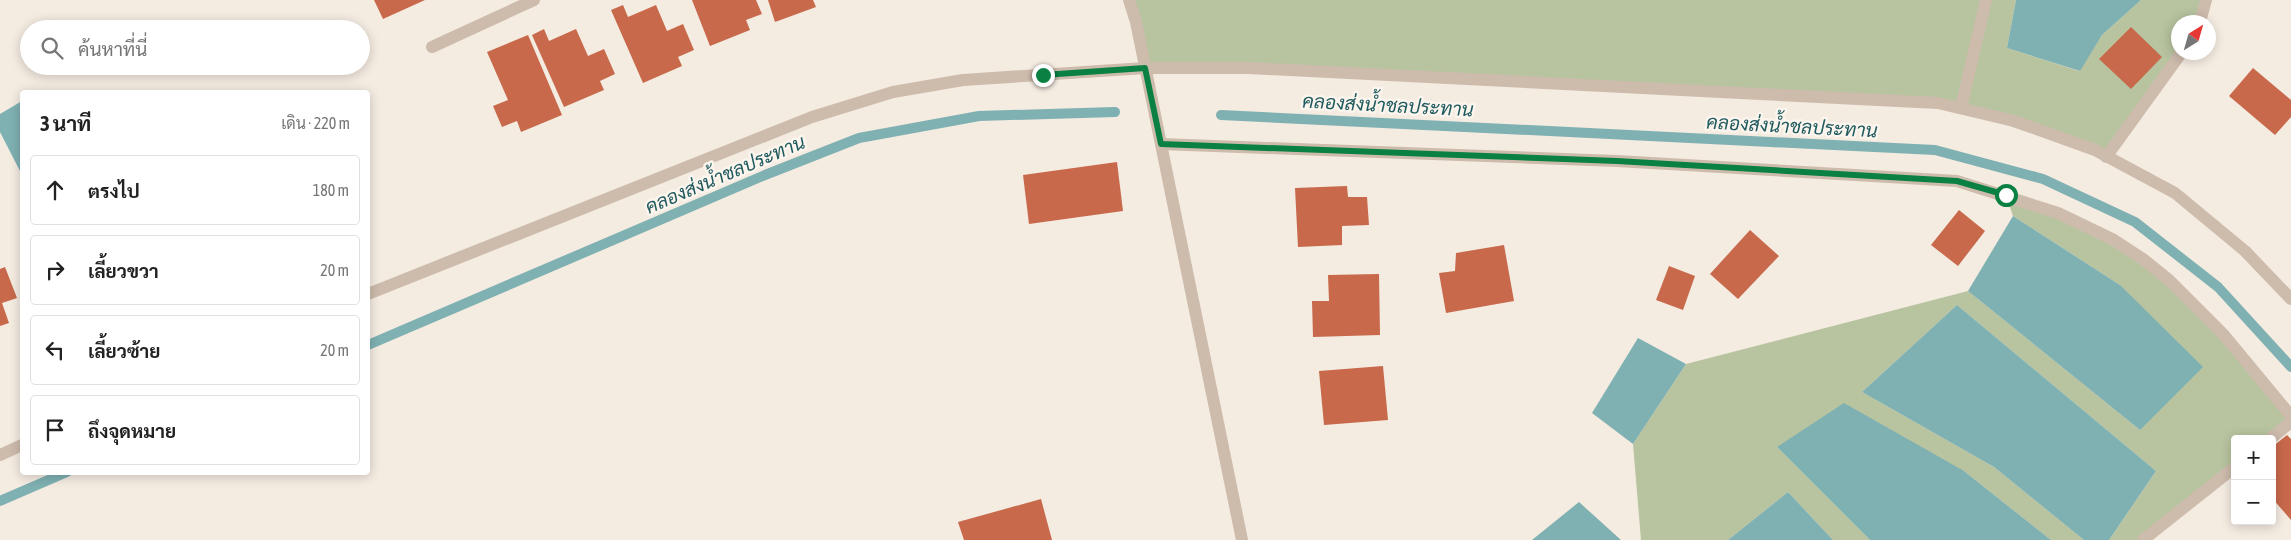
<!DOCTYPE html>
<html lang="th">
<meta charset="utf-8">
<style>
:root{--surface:#fff;--page:#f2f2f2;--text:#222;--muted:#767676;--line:#e0e0e0}
body{margin:0;font-family:"Asap Condensed",Sarabun,sans-serif;background:var(--page);color:var(--text)}
.controls{position:absolute;right:15px;bottom:15px;display:grid;overflow:hidden;border-radius:5px;box-shadow:0 2px 12px #0003}
.controls button{width:45px;height:45px;display:grid;place-items:center;padding:0;border:0;border-bottom:1px solid var(--line);background:var(--surface);color:var(--text);font:25px sans-serif}
.compass{position:absolute;left:2171px;top:15px;width:45px;height:45px;border-radius:50%;background:var(--surface);box-shadow:0 2px 12px #0003;rotate:37deg}
.stop{position:absolute;width:15px;height:15px;margin:-11px;border:4px solid #0b8043;border-radius:50%;background:#fff}
.stop.end{background:#0b8043;border-color:#fff;box-shadow:0 1px 5px #0008}
.list{margin:0;padding:0;list-style:none}
h2{display:flex;justify-content:space-between;align-items:center;height:65px;margin:0;padding:0 20px;font-size:21px}
h2 small{font-size:16px;font-weight:400;color:var(--muted)}
.list li{display:grid;grid-template-columns:32px 1fr auto;gap:15px;align-items:center;box-sizing:border-box;height:70px;margin:0 10px 10px;padding:0 10px;border:1px solid var(--line);border-radius:5px}
.list b{display:block;font-size:19px;white-space:nowrap}
.list em{font-size:16px;font-style:normal;color:var(--muted)}
.icon{flex:none;width:28px;height:28px;fill:none;stroke:currentColor;stroke-width:2;stroke-linecap:round;stroke-linejoin:round}
.map{position:relative;flex:none;width:2291px;height:540px;overflow:hidden}
.search{position:absolute;background:var(--surface);box-shadow:0 2px 12px #0003;left:20px;top:20px;width:350px;height:55px;display:flex;align-items:center;gap:12px;box-sizing:border-box;padding:0 18px;border-radius:28px;color:var(--muted);font-size:19px}
.panel{position:absolute;background:var(--surface);box-shadow:0 2px 12px #0003;left:20px;top:90px;width:350px;height:385px;border-radius:5px}
.map>svg:first-child{display:block}
.green{fill:#b8c4a0}
.water{fill:#7fb0b2}
.lines{fill:none;stroke-linecap:round;stroke-linejoin:round}
.stream{stroke:#7fb0b2;stroke-width:10}
.building{fill:#c8694b}
.lane{stroke:#cdbbac;stroke-width:12}
.street{stroke:#cdbbac;stroke-width:12}
.route{stroke:#0b8043;stroke-width:6}
.labels{text-anchor:middle;stroke-width:5;stroke-linejoin:round;paint-order:stroke}
.water-label{font-size:19px;font-style:italic;fill:#1f5a5e;stroke:#fbf5ee}
</style>
<div class="map">
<svg width="2291" height="540" viewBox="0 0 2291 540">
<rect width="100%" height="100%" fill="#f4ebe1"/>
<!-- green -->
<g class="green">
<path d="M1129,0H2016L2007,48L2079,71L2102,35L2141,0H2206L2200,22H2178V52L2106,157L1938,103L1145,68Z"/>
<path d="M2006,195L2058,213L2169,280L2291,416L2270,439H2235V467L2143,540H2109L2156,471L1957,305L1862,392L1994,467L2084,540H2051L1964,471L1777,447L1870,540H1833L1788,492L1728,540H1641L1633,444L1686,364L1968,291L2140,430L2120,285L2013,216Z"/>
</g>
<!-- water -->
<g class="water">
<path d="M2016,0H2141L2102,35L2080,71L2007,48Z"/>
<path d="M22,101V175L0,132V114Z"/>
<path d="M2013,216L2120,285L2203,367L2140,430L1968,291Z"/>
<path d="M1957,305L2156,471L2109,540H2084L1994,467L1862,392Z"/>
<path d="M1638,338L1686,364L1633,444L1592,413Z"/>
<path d="M1844,403L1964,471L2051,540H1870L1777,447Z"/>
<path d="M1788,492L1833,540H1728Z"/>
<path d="M1579,502L1621,540H1532Z"/>
</g>
<g class="lines">
<!-- stream -->
<g class="stream">
<path d="M1221,115L1935,150L2043,179L2135,222L2218,287L2291,367"/>
<path d="M368,345L765,175L859,138L979,116L1115,112"/>
<path d="M0,501L67,472"/>
</g>
</g>
<!-- building -->
<g class="building">
<path d="M374,0H425L383,19Z"/>
<path d="M692,0H756L762,14L746,20L750,30L710,46Z"/>
<path d="M768,0H813L816,7L775,22Z"/>
<path d="M623,5L628,17L656,5L667,31L683,24L694,50L678,57L682,66L643,83L611,10Z"/>
<path d="M2131,27L2162,57L2131,89L2099,59Z"/>
<path d="M544,29L549,41L576,29L588,56L604,49L615,74L600,81L604,90L564,107L532,35Z"/>
<path d="M528,35L562,115L521,132L517,121L502,127L493,106L508,100L487,52Z"/>
<path d="M2253,68L2291,100V117L2275,135L2229,96Z"/>
<path d="M1117,162L1123,211L1029,224L1023,175Z"/>
<path d="M1347,186L1348,197H1367L1369,225L1342,226V245L1298,247L1295,188Z"/>
<path d="M1959,210L1985,231L1958,266L1931,245Z"/>
<path d="M1750,230L1779,256L1738,299L1710,274Z"/>
<path d="M1504,245L1514,301L1446,313L1439,273L1455,271L1456,253Z"/>
<path d="M1669,266L1695,276L1683,310L1656,300Z"/>
<path d="M5,267L17,298L2,303L9,323L0,326V269Z"/>
<path d="M1379,274L1380,335L1313,337L1312,301H1329L1328,275Z"/>
<path d="M1383,366L1388,420L1324,425L1319,371Z"/>
<path d="M2287,435L2291,439V520L2272,498V447Z"/>
<path d="M1041,499L1052,540H964L958,522Z"/>
</g>
<g class="lines">
<!-- lane -->
<g class="lane">
<path d="M2200,22L2206,0"/>
<path d="M1961,108L1986,0"/>
<path d="M2106,157L2182,52"/>
</g>
<!-- street -->
<g class="street">
<path d="M1129,0L1136,22L1242,540"/>
<path d="M432,47L534,0"/>
<path d="M1161,144L1617,161L1957,181L2058,213L2114,240L2143,259L2169,280L2224,335L2291,416"/>
<path d="M368,294L812,117L893,92L963,80L1145,68H1249L1938,103L2014,121L2095,150L2175,193L2245,251L2291,299"/>
<path d="M2270,439L2291,422"/>
<path d="M0,455L22,445"/>
<path d="M2143,540L2235,467"/>
</g>
</g>
<g class="lines">
<!-- route -->
<path class="route" d="M1043,75L1145,68L1161,144L1617,161L1957,181L2006,195"/>
</g>
<g class="labels">
<!-- water labels -->
<g class="water-label">
<text transform="translate(1388 105) rotate(3)" y="7">คลองส่งน้ำชลประทาน</text>
<text transform="translate(1792 126) rotate(3)" y="7">คลองส่งน้ำชลประทาน</text>
<text transform="translate(725 174) rotate(-23)" y="7">คลองส่งน้ำชลประทาน</text>
</g>
</g>
</svg>
<div class="controls">
<button>+</button>
<button>−</button>
</div>
<svg class="compass" viewBox="-18 -18 36 36"><path d="M0-13l5 13h-10z" fill="#e53935"/><path d="M0 13l5-13h-10z" fill="#767676"/></svg>
<div class="stop" style="left:2006px;top:195px"></div>
<div class="stop end" style="left:1043px;top:75px"></div>
<div class="search"><svg class="icon" aria-label="search" viewBox="0 0 24 24"><circle cx="10" cy="10" r="6"/><path d="M15 15l6 6"/></svg>ค้นหาที่นี่</div>
<section class="panel">
<h2>3 นาที<small>เดิน · 220 m</small></h2>
<ul class="list">
<li><svg class="icon" aria-label="ahead" viewBox="0 0 24 24"><path d="M12 20V5M6 11l6-6 6 6"/></svg><div><b>ตรงไป</b></div><em>180 m</em></li>
<li><svg class="icon" aria-label="right" viewBox="0 0 24 24"><path d="M7 20v-9h11M14 6l5 5-5 5"/></svg><div><b>เลี้ยวขวา</b></div><em>20 m</em></li>
<li><svg class="icon" aria-label="left" viewBox="0 0 24 24"><path d="M17 20v-9H6M10 6l-5 5 5 5"/></svg><div><b>เลี้ยวซ้าย</b></div><em>20 m</em></li>
<li><svg class="icon" aria-label="arrive" viewBox="0 0 24 24"><path d="M6 21V4h12l-3 4 3 4H6"/></svg><div><b>ถึงจุดหมาย</b></div></li>
</ul>
</section>
</div>
